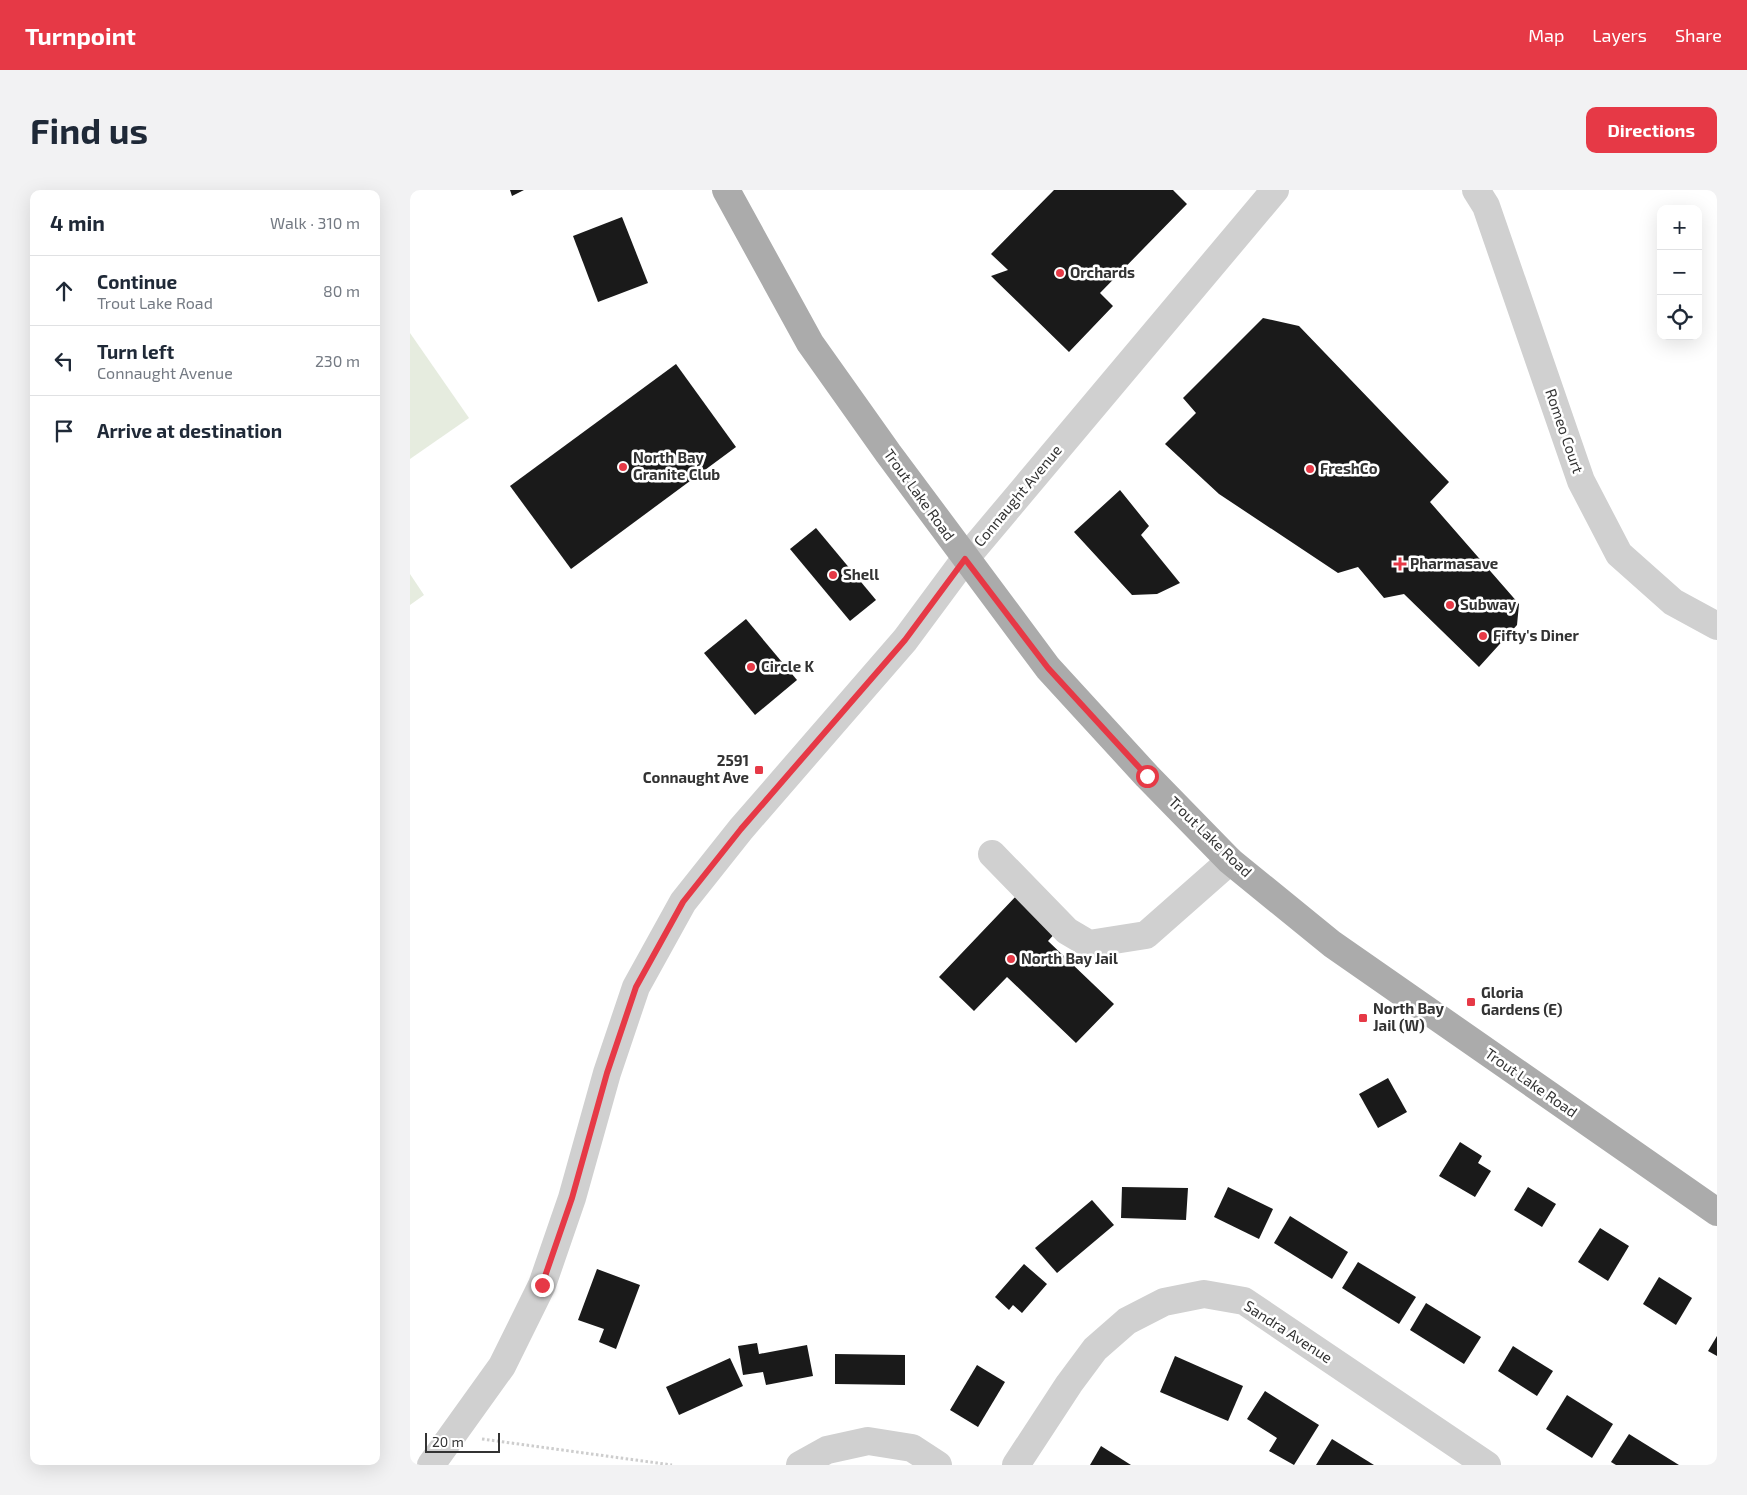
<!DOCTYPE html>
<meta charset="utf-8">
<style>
:root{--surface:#fff;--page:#f2f2f3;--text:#1f2937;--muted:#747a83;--line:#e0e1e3;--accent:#e63946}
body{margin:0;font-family:"Exo 2",sans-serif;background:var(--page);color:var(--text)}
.controls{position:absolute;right:15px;top:15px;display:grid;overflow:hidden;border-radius:10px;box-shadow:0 5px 20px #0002}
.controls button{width:45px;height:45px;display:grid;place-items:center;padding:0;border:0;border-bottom:1px solid var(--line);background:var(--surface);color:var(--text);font:25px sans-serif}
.scale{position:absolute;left:15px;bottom:12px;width:75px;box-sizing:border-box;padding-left:5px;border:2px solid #333;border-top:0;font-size:14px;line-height:18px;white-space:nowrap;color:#333;-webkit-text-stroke:4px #fff;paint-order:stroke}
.stop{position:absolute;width:15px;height:15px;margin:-11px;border:4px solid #e63946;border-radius:50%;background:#fff}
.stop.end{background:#e63946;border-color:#fff;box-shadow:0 1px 5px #0008}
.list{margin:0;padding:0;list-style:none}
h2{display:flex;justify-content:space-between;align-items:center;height:65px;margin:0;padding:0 20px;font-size:21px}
h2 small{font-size:16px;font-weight:400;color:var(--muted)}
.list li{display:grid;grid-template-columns:32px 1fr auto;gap:15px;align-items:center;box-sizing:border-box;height:70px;padding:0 20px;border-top:1px solid var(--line)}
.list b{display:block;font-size:19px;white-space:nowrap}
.list p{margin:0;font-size:16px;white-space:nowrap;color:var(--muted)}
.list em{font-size:16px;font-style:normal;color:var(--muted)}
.icon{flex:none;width:28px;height:28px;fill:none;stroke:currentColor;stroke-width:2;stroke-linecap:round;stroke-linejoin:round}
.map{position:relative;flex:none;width:1307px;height:1275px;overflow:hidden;border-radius:10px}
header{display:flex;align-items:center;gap:30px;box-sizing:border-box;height:70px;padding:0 25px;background:var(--accent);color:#fff}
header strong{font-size:24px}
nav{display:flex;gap:28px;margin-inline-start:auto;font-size:18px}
.intro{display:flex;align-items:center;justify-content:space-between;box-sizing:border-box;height:120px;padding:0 30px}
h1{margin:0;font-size:35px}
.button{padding:12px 22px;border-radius:10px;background:var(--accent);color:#fff;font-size:18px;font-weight:700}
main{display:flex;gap:30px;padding:0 30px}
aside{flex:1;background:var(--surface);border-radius:10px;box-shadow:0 5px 20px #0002}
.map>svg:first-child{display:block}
.green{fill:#e6ecdf}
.building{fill:#1a1a1a}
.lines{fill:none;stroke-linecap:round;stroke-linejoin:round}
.path{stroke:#cdcdcd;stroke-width:3;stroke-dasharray:2.5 2.5;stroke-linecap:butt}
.minor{stroke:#d0d0d0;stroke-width:28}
.major{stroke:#ababab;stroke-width:28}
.route{stroke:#e63946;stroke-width:6}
.poi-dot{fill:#e63946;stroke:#fff;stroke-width:2}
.labels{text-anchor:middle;stroke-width:5;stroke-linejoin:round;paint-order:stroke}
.poi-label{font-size:15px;font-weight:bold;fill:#333;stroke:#fff;text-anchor:start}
.street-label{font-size:15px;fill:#333;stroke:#fff}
</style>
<header>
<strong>Turnpoint</strong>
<nav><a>Map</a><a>Layers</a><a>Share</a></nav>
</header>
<div class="intro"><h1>Find us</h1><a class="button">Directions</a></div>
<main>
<aside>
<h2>4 min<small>Walk · 310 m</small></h2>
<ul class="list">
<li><svg class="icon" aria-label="ahead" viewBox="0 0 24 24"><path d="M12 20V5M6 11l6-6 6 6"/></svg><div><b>Continue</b><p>Trout Lake Road</p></div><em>80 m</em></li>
<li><svg class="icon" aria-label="left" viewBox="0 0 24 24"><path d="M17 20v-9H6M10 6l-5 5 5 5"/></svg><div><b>Turn left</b><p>Connaught Avenue</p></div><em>230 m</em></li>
<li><svg class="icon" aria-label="arrive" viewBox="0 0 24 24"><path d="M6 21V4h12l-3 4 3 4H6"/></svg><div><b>Arrive at destination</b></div></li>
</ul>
</aside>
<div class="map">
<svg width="1307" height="1275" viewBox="0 0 1307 1275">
<rect width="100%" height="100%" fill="#fff"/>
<!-- green -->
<g class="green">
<path d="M0,143L59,228L0,269Z"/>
<path d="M0,384L14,405L0,415Z"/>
</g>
<!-- building -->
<g class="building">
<path d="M100,0H114L102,6Z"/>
<path d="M644,0H763L777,14L690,103L703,116L659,162L581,86L598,80L581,64Z"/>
<path d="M212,27L238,93L188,112L163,46Z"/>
<path d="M853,128L889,136L1039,292L1020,312L1109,414L1107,435L1069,477L994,404L974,408L948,377L928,383L809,304L755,254L786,223L773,208Z"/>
<path d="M266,174L326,257L161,379L100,296Z"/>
<path d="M710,300L739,336L731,345L770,393L747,404L722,405L664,342Z"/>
<path d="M406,338L466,410L440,431L380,359Z"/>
<path d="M336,429L387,490L345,525L294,463Z"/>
<path d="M609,703L648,740L638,751L704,814L666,853L597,787L564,821L529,787Z"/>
<path d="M978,888L997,922L968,938L949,904Z"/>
<path d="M1050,952L1072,966L1068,973L1081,981L1065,1007L1029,986Z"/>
<path d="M712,997L778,998L776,1030L711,1028Z"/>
<path d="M818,997L863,1019L849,1049L804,1027Z"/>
<path d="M1118,997L1146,1014L1132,1037L1104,1020Z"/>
<path d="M682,1010L704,1035L647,1083L625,1058Z"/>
<path d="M880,1026L938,1062L922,1089L864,1053Z"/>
<path d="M1190,1038L1219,1056L1198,1091L1168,1072Z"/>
<path d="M948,1072L1006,1107L989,1134L932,1098Z"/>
<path d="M614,1074L637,1094L612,1123L603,1115L599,1120L585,1107Z"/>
<path d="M187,1079L230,1095L206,1159L189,1152L194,1139L168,1130Z"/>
<path d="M1249,1087L1282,1108L1266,1135L1233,1114Z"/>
<path d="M1016,1113L1071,1147L1054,1174L1000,1140Z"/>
<path d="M1307,1146V1166L1298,1161Z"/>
<path d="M347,1153L349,1164L397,1155L403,1186L356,1195L353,1182L333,1185L328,1156Z"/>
<path d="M1103,1156L1143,1181L1127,1206L1088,1181Z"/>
<path d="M425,1164L495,1165V1195L425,1194Z"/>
<path d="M765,1166L833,1196L818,1231L750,1202Z"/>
<path d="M320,1168L333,1196L269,1225L256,1197Z"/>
<path d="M567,1175L595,1192L568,1237L540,1220Z"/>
<path d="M855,1201L909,1235L884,1275L859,1261L867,1248L837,1229Z"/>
<path d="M1157,1205L1203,1234L1182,1268L1136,1239Z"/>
<path d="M1219,1244L1269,1275H1206L1201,1272Z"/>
<path d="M922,1249L964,1275H906Z"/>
<path d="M691,1256L721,1275H680Z"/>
</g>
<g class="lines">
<!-- path -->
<path class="path" d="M72,1249L262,1275"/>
<!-- minor -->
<g class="minor">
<path d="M1066,0L1076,16L1171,291L1209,364L1263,412L1307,436"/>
<path d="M582,664L657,741L679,754L736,745L820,671"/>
<path d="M21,1275L92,1176L132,1095L162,1008L197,883L226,797L273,712L331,639L495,450L555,369L865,0"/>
<path d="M390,1275L417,1260L458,1251L502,1258L528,1275"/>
<path d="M606,1275L659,1194L685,1159L717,1131L754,1112L794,1104L834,1111L1077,1275"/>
</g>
<!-- major -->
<path class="major" d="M316,0L400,153L478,263L638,478L737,586L820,671L922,754L1307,1022"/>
</g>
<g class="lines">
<!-- route -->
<path class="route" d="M132,1095L162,1008L197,883L226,797L273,712L331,639L495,450L555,369L638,478L737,586"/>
</g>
<!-- markers -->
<g class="poi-dot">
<circle cx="650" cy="83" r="5"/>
<circle cx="213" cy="277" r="5"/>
<circle cx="900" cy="279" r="5"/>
<path d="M987.5 366.5h5v5h5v5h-5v5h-5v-5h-5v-5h5z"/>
<circle cx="423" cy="385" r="5"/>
<circle cx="1040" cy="415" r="5"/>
<circle cx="1073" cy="446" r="5"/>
<circle cx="341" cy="477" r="5"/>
<rect x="344" y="575" width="10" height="10" rx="2.5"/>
<circle cx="601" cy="769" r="5"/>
<rect x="1056" y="807" width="10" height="10" rx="2.5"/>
<rect x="948" y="823" width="10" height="10" rx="2.5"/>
</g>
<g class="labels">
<!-- poi labels -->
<g class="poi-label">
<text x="660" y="88">Orchards</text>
<text x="223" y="273">North Bay<tspan x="223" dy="17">Granite Club</tspan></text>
<text x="910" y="284">FreshCo</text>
<text x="1000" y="379">Pharmasave</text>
<text x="433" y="390">Shell</text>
<text x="1050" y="420">Subway</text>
<text x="1083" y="451">Fifty's Diner</text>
<text x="351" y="482">Circle K</text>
<text x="339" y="576" text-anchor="end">2591<tspan x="339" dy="17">Connaught Ave</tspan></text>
<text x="611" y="774">North Bay Jail</text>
<text x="1071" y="808">Gloria<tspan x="1071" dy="17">Gardens (E)</tspan></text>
<text x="963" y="824">North Bay<tspan x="963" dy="17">Jail (W)</tspan></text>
</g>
<!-- street labels -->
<g class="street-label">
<text transform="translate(1154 241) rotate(71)" y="5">Romeo Court</text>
<text transform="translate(509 305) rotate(54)" y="5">Trout Lake Road</text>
<text transform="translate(608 306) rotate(-50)" y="5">Connaught Avenue</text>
<text transform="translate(800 647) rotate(44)" y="5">Trout Lake Road</text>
<text transform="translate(1121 893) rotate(35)" y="5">Trout Lake Road</text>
<text transform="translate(878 1142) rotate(33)" y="5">Sandra Avenue</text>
</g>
</g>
</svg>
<div class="controls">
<button>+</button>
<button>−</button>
<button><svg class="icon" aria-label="locate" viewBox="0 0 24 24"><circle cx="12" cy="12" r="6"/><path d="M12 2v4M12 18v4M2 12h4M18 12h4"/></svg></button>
</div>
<div class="scale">20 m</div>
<div class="stop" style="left:737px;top:586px"></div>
<div class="stop end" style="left:132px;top:1095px"></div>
</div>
</main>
